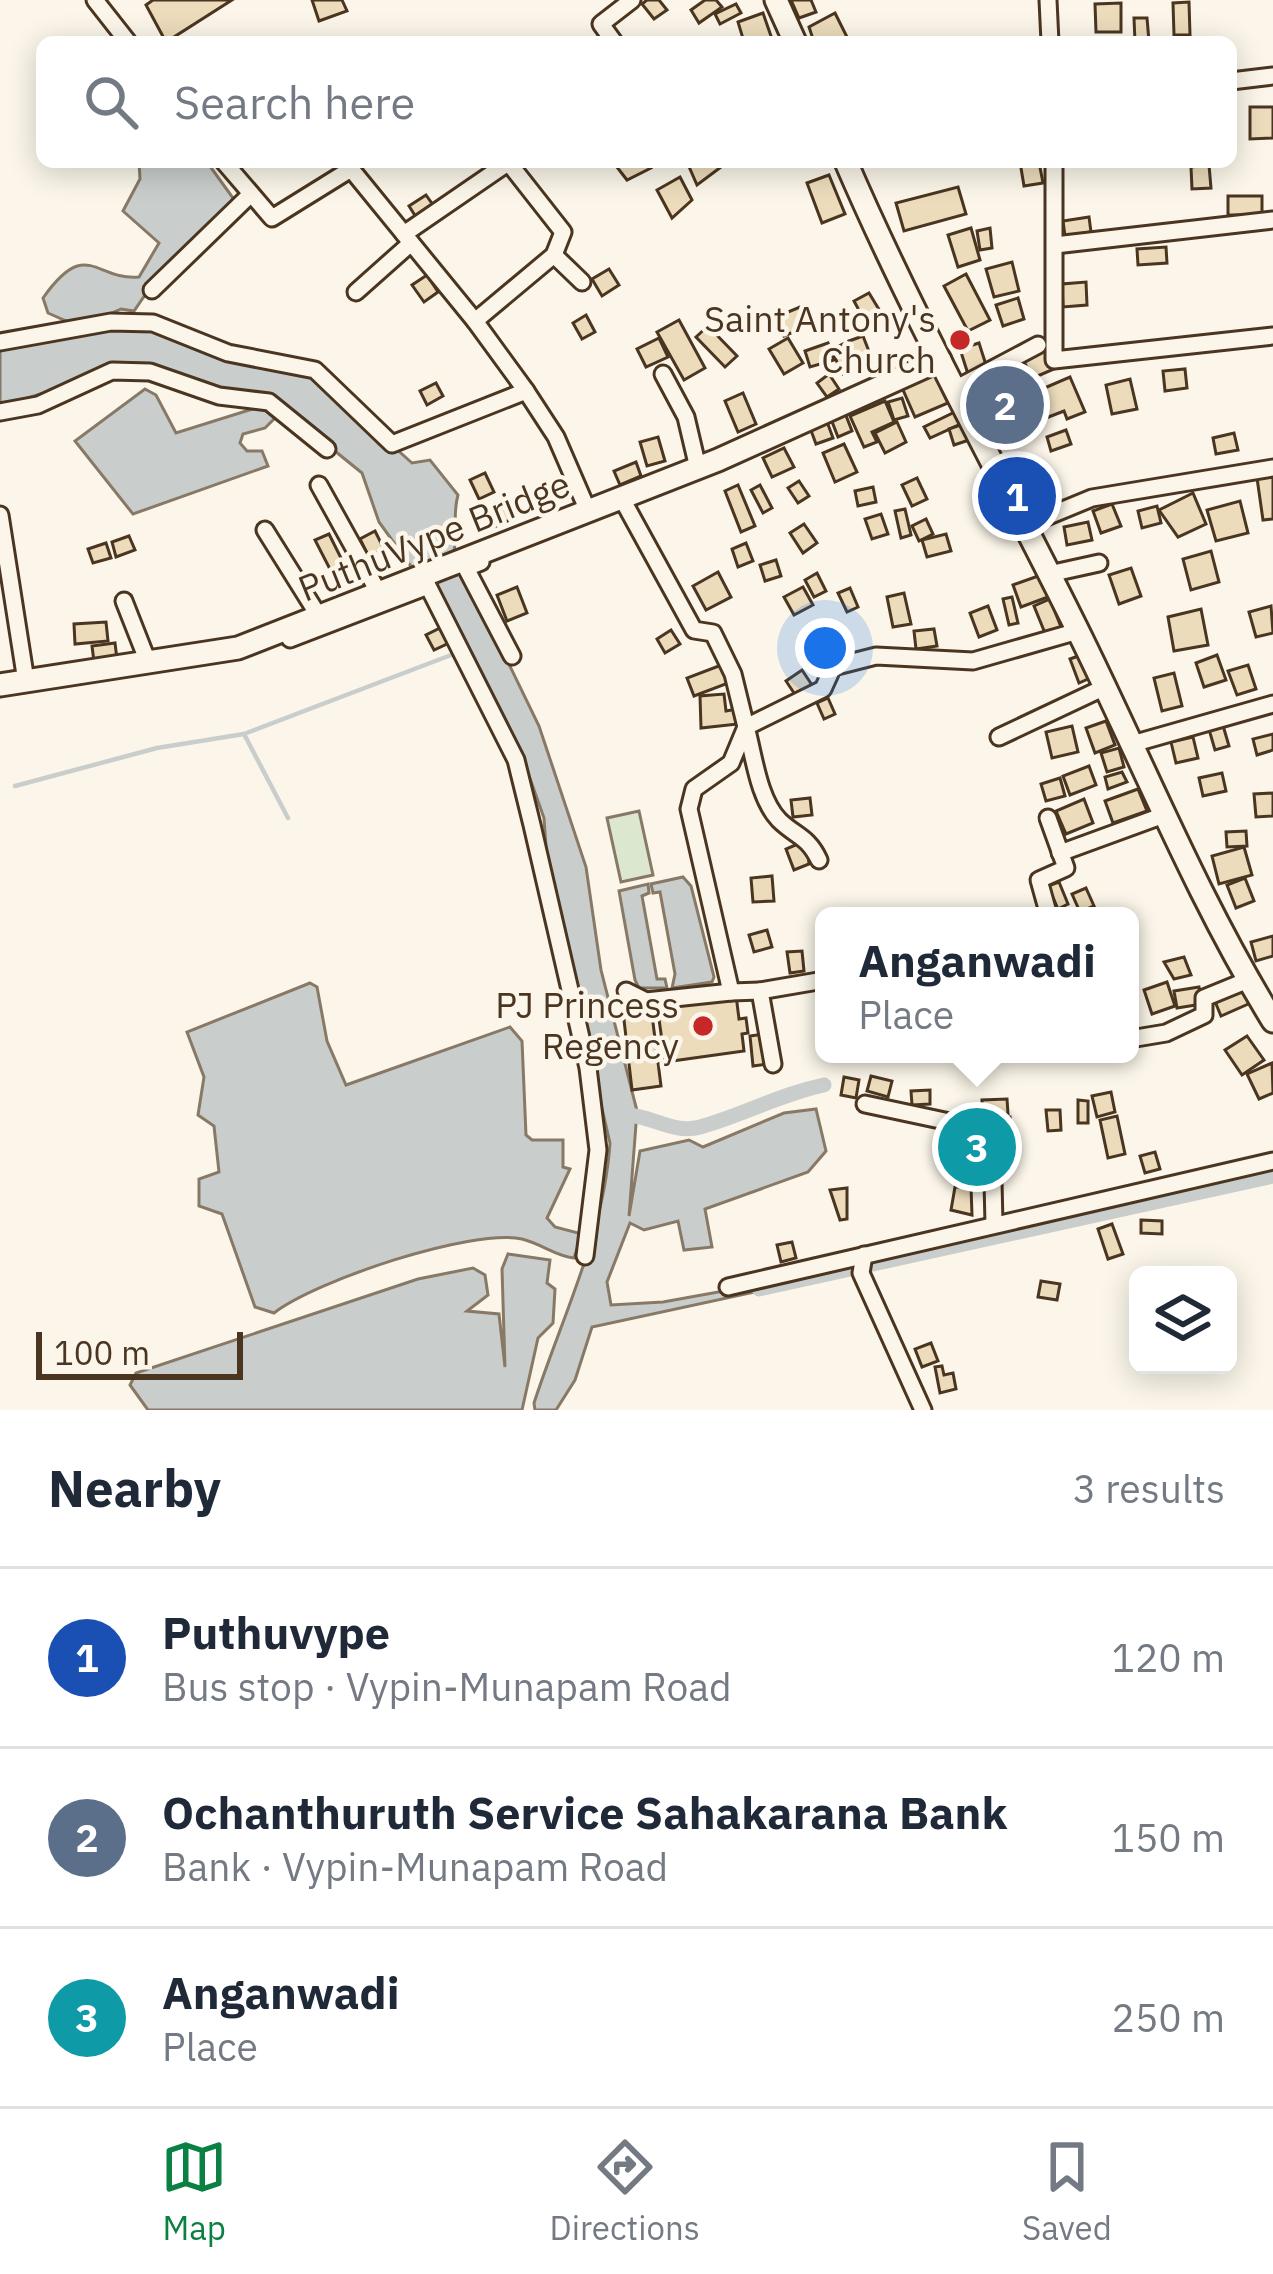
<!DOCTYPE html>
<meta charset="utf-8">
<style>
:root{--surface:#fff;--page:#f2f2f3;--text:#1f2937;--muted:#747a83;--line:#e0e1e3;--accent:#0b8043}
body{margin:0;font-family:"IBM Plex Sans",sans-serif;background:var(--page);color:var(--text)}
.controls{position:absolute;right:36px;bottom:36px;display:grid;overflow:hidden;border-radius:18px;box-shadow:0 6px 30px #0003}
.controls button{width:108px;height:108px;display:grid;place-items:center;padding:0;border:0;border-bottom:3px solid var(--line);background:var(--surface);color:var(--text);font:60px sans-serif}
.scale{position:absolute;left:36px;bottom:30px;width:207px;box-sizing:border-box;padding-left:12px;border:6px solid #4a3520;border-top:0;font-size:33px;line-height:42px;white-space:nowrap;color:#4a3520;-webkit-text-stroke:9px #fbf6e9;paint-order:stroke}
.you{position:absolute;left:825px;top:648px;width:42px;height:42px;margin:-30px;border:9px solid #fff;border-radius:50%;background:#1a73e8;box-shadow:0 0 0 18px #1a73e833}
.badge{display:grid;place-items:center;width:78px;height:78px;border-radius:50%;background:var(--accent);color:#fff;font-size:39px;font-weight:700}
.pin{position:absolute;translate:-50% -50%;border:6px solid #fff;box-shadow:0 3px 12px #0006}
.popup{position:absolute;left:815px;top:907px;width:324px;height:156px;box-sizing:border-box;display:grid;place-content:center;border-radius:18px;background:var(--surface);filter:drop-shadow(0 3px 9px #0005);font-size:39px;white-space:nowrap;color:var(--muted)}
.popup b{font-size:45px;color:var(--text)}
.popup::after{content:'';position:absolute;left:50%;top:100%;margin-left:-24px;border:24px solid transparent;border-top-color:var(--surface)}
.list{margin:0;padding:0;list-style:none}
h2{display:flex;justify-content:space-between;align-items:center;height:156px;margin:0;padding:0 48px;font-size:51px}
h2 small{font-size:39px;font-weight:400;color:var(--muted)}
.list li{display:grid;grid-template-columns:78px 1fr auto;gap:36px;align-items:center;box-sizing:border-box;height:180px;padding:0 48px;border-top:3px solid var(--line)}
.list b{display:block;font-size:45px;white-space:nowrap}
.list p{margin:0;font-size:39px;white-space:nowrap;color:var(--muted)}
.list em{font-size:39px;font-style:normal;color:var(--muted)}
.icon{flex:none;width:66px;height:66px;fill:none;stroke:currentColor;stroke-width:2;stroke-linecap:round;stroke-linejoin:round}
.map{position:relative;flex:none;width:1273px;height:1410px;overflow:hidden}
.search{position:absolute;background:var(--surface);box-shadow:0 6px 30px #0003;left:36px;right:36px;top:36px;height:132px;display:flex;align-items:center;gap:30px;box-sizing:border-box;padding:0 42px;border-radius:18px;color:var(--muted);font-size:45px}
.sheet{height:696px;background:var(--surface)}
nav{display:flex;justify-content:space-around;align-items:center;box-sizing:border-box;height:168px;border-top:3px solid var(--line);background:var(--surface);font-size:33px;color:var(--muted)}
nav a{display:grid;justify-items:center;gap:6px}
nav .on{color:var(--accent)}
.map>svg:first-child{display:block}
.green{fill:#dce7d0;stroke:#887966;stroke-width:3}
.water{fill:#c9cecd;stroke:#887966;stroke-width:3}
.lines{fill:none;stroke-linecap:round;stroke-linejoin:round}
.stream{stroke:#c9cecd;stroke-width:4.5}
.canal{stroke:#c9cecd;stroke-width:15}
.building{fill:#ecdcbc;stroke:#4a3520;stroke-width:3}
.minor-casing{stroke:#4a3520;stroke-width:21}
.major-casing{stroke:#4a3520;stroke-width:27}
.minor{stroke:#fbf6e9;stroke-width:15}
.major{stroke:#fbf6e9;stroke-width:21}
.poi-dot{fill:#c62828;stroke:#fbf6e9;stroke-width:4.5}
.labels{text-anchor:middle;stroke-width:9;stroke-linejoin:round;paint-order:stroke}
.poi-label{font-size:36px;fill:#4a3520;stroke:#fbf6e9;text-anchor:end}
.street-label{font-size:36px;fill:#4a3520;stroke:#fbf6e9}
</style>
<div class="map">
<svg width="1273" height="1410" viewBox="0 0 1273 1410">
<rect width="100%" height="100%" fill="#fbf6e9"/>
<!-- green -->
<path class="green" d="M639,811L653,875L621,882L607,818Z"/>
<!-- water -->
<g class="water">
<path d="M139,162H207L233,198L229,209L160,273L134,311L121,309L80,327L48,313L43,298C87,236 95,281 139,277L159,243L123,211L140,179Z"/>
<path d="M131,324L316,377L412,463L430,460L458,495C452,516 458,531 454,551L539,726L586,867L601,970L637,1111L629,1216L640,1151L689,1140L703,1147L784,1113L816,1109L826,1151L808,1172L705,1209L712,1247L684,1250L678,1221L644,1230L630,1223L607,1282L611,1305L663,1302L790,1279L769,1289L592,1327L575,1380L556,1410H535L534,1403C562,1317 604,1234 610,1143L548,875L544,818L521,753L413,569L379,522L362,473L272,400L131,367L0,406V346Z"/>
<path d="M145,389L156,395L176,433L262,406L277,416L265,428L243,434L240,443L247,451H262L268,466L133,514L75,441Z"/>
<path d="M683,877L691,886L714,977L712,982L672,988L675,974L660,892L653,893L651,884Z"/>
<path d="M648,884L649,893L642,896L657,979H665L667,988H639L635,980L619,891Z"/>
<path d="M310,983L317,987L327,1041L346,1085L510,1027L522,1041L526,1135L532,1140H563V1167L570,1169L547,1218L555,1227L582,1234L574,1258C555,1256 542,1244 522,1239C471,1228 315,1281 274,1313L255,1307L222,1214L199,1206V1179L219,1172L214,1126L198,1115L204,1077L187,1032Z"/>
<path d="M508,1254L550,1260L547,1283L555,1289L553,1323L538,1338L522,1410H148L130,1385L136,1373L418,1279L473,1268L485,1275L488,1295L467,1311L499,1314L505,1367L502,1269Z"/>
</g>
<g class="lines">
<!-- stream -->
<g class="stream">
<path d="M15,786L157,748L244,734"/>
<path d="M288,818L244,734L459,652"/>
</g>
<!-- canal -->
<g class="canal">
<path d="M620,1115C649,1113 672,1135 700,1127C743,1115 781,1094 824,1085"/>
<path d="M759,1289L1273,1176"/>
</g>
</g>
<!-- building -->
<g class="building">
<path d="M232,0L166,42L146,5L153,0Z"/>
<path d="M312,0H342L347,11L319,21Z"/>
<path d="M647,0H659L667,10L654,19L642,4Z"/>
<path d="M705,0H716L722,7L699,23L691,10Z"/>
<path d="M791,0H811L816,12L799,18Z"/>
<path d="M1189,2L1190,35H1174L1173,3Z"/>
<path d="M1121,3V32H1096L1095,4Z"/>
<path d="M736,4L741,13L720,24L715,14Z"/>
<path d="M763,13L772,39L744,42L738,22Z"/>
<path d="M835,13L849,41L814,42L809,27Z"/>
<path d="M1134,18H1147L1149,41L1135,42Z"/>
<path d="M1250,107H1273V138L1250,139Z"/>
<path d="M613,162H647L651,168L627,180Z"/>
<path d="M687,162H724L725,164L697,185Z"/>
<path d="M1020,162H1039L1043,183L1024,186Z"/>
<path d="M1209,165L1211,188L1192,189L1191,167Z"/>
<path d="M829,175L845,214L822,223L807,183Z"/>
<path d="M680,177L692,200L672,218L657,190Z"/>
<path d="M958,187L966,214L904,231L896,203Z"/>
<path d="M426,195L433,205L416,217L409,206Z"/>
<rect x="1228" y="196" width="34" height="19"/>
<path d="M1089,217L1091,232L1065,236L1063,221Z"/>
<path d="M971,228L980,260L958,267L948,235Z"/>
<path d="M990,228L992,248L980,250L977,231Z"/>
<path d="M1166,247L1167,263L1138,265L1137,249Z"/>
<path d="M1012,262L1019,291L994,297L986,269Z"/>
<path d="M609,269L619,285L602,296L592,279Z"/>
<path d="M966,274L990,320L968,331L944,286Z"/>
<path d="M427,275L438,292L424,302L412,285Z"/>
<path d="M1086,282L1087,305L1063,307L1062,284Z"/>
<path d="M869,293L883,316L867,325L854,301Z"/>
<path d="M1018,298L1024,319L1003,326L996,305Z"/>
<path d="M800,307L808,326L784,336L776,317Z"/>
<path d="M586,315L595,332L582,339L573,323Z"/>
<path d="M679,320L705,368L684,380L657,332Z"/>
<path d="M708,326L737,356L725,367L696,337Z"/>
<path d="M967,330L971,342L953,349L949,337Z"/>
<path d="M863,336L875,367L862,372L849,341Z"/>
<path d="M659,338L668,357L646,367L637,349Z"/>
<path d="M788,338L803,363L784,374L769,349Z"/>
<path d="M828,343L834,360L810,367L805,351Z"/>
<path d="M979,343L987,368L968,374L960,349Z"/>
<path d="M843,344L856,367L843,374L831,350Z"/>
<path d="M1045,351L1054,369L1033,378L1024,362Z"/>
<path d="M1009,364L1043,424L1002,447L968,387Z"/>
<path d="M932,369L948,403L915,417L900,383Z"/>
<path d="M1185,369L1187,388L1165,391L1163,371Z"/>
<path d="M829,374L839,389L827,397L817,383Z"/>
<path d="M1070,377L1085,412L1067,419L1064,411L1046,418L1035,392Z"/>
<path d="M1130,379L1137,409L1112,414L1106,385Z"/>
<path d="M436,383L443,396L427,405L420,391Z"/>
<path d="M743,393L756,424L738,432L725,401Z"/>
<path d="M902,398L908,416L894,420L888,402Z"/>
<path d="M885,401L894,422L872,432L877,442L864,447L850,416Z"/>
<path d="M959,410L965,422L930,438L924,427Z"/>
<path d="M845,413L852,431L838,437L831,419Z"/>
<path d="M826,419L833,438L816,444L809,425Z"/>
<path d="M897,422L906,442L885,453L875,433Z"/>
<path d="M966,423L972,439L954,445L949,429Z"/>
<path d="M1066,430L1071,444L1051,451L1047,437Z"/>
<path d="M1234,433L1238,450L1216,454L1213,438Z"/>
<path d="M658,437L665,461L647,466L640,442Z"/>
<path d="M844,444L857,472L835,482L823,453Z"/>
<path d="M784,448L794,467L772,477L763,458Z"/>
<path d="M636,462L641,476L620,485L614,471Z"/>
<path d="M485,473L494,492L479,499L470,480Z"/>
<path d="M1273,476V519L1263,520L1257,478Z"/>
<path d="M917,478L927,499L912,506L902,485Z"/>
<path d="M799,481L809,496L798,503L788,488Z"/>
<path d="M738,485L755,526L741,532L725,491Z"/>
<path d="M760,485L772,508L763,513L751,490Z"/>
<path d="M873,487L876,502L858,506L855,491Z"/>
<path d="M1193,493L1206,524L1178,537L1159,510Z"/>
<path d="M1240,501L1248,533L1216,541L1207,510Z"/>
<path d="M505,502L512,519L494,527L486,510Z"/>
<path d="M1112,504L1121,526L1101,533L1093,511Z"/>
<path d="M1157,506L1161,523L1142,528L1138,511Z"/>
<path d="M905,509L911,535L901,538L895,511Z"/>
<path d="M881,514L888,534L872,539L865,519Z"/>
<path d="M926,519L933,534L919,541L912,526Z"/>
<path d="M1088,522L1092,540L1067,545L1064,527Z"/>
<path d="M804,524L817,543L803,553L790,533Z"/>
<path d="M375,531L384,549L369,557L360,539Z"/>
<path d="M329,534L347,570L334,577L315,540Z"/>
<path d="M946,534L951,551L927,557L922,540Z"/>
<path d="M129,536L135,550L116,557L112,542Z"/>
<path d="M106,543L111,558L93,563L88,549Z"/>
<path d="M746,543L753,561L738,567L732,549Z"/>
<path d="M1211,551L1219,582L1191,590L1183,559Z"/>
<path d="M776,560L781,576L765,581L760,565Z"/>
<path d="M1131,568L1141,596L1119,604L1109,575Z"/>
<path d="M718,572L731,597L706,610L693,586Z"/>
<path d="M817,573L826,591L814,597L805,580Z"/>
<path d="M1041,575L1048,597L1021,607L1013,585Z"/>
<path d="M517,587L527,613L507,621L497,595Z"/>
<path d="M803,587L813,605L794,615L784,597Z"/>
<path d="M850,588L858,607L847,612L838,593Z"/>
<path d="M904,593L911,624L893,627L887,597Z"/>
<path d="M1012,597L1018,623L1009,625L1003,599Z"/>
<path d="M1050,599L1061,627L1045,633L1034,606Z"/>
<path d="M988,606L997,630L979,637L970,613Z"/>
<path d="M1271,606L1273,633L1256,637L1249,612Z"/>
<path d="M1201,609L1208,645L1174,651L1168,617Z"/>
<path d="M106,622L108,641L75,644L74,624Z"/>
<path d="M442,627L449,643L434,650L426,635Z"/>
<path d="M839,628L850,651L833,659L823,635Z"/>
<path d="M934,629L937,646L916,649L914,631Z"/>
<path d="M671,630L680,644L665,653L657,639Z"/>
<path d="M115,643L117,659L94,662L92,646Z"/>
<path d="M1081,655L1090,678L1079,683L1070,659Z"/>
<path d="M1217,655L1226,680L1204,687L1196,663Z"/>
<path d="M724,664L731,682L694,696L687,678Z"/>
<path d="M1248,665L1256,689L1237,695L1228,671Z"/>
<path d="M802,670L812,685L796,696L786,681Z"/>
<path d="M1174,673L1182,706L1162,711L1154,678Z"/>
<path d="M724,694L726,711L737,709L738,724L701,728L700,696Z"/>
<path d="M828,698L835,714L824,719L817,703Z"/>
<path d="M1106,721L1115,745L1095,753L1086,728Z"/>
<path d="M1222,722L1229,746L1215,750L1208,726Z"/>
<path d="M1072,726L1078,752L1052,758L1046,732Z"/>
<path d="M1273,734V750L1257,755L1253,739Z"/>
<path d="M1193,737L1198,758L1176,763L1171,742Z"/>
<path d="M1119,748L1124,767L1107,772L1101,753Z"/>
<path d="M1089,766L1096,785L1070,795L1063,776Z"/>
<path d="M1122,772L1127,782L1108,789L1105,777Z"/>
<path d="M1222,773L1226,791L1203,796L1199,778Z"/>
<path d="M1060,778L1065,796L1046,801L1041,784Z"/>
<path d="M1138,789L1147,811L1113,823L1105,801Z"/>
<path d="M1273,793V816L1256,817L1254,794Z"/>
<path d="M810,798L812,815L793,817L791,800Z"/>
<path d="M1084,799L1093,823L1066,834L1056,811Z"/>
<path d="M1246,831L1247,846L1227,847L1226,832Z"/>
<path d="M807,840L809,864L794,870L786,849Z"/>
<path d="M1244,847L1252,875L1219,884L1212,856Z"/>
<path d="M772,876L774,901L753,902L751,878Z"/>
<path d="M1245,878L1254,901L1236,908L1227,885Z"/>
<path d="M1059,882L1068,904L1058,909L1048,886Z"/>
<path d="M1086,888L1094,906L1080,912L1072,894Z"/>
<path d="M767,930L772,947L754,952L749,935Z"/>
<path d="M1273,936V956L1256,961L1251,942Z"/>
<path d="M802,951L804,971L790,973L787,952Z"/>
<path d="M1184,957L1191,975L1174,979L1164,962Z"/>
<path d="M1167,982L1175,1006L1152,1014L1144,990Z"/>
<path d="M1248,984L1255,1001L1221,1016L1214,999Z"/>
<path d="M704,986L706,999L736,995L739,1019L746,1018L748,1033L742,1034L744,1051L665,1062L657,1005L688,1001L686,989Z"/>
<path d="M1199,987L1202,1004L1177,1008L1174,991Z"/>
<path d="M651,1007L661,1086L632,1090L623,1011Z"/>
<path d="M764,1034L768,1064L753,1066L750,1036Z"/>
<path d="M1247,1036L1264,1060L1242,1075L1225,1050Z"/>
<path d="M1272,1063L1273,1093L1259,1099L1247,1074Z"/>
<path d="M871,1076L892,1081L888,1097L867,1091Z"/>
<path d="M844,1077L859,1080L856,1098L841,1095Z"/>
<path d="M930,1090V1104L912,1105L911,1091Z"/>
<path d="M1111,1092L1115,1112L1097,1117L1092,1096Z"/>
<path d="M1007,1099L1008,1114L982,1115V1100Z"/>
<path d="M1078,1100L1088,1101V1123H1078Z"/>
<path d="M1046,1110H1060L1061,1130L1048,1131Z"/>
<path d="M1117,1116L1125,1154L1108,1158L1100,1120Z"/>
<path d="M1010,1117L1011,1132L993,1133L992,1118Z"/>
<path d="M968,1138L988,1141L986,1157L966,1154Z"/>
<path d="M1155,1152L1160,1169L1145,1173L1140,1156Z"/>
<path d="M955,1187H971L972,1215L951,1210Z"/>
<path d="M847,1188V1219L840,1220L830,1190Z"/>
<path d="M1141,1220L1162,1221V1234L1141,1233Z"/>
<path d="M1112,1224L1123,1254L1108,1259L1098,1229Z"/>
<path d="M792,1242L796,1258L781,1262L777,1245Z"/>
<path d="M1041,1281L1060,1284L1057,1300L1038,1297Z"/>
<path d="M931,1343L938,1361L922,1367L915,1349Z"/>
<path d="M942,1366L944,1375L953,1373L956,1389L940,1393L935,1367Z"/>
</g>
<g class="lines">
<defs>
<g id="minor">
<path d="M95,0L128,42"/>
<path d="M1048,0L1050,42"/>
<path d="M614,42L601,24L632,0"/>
<path d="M1231,81L1273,76"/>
<path d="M224,162L272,218L351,169L475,321L554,255L563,232L508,162"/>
<path d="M1054,162V360L1273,336"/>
<path d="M404,234L509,162"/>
<path d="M1055,245L1273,220"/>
<path d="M554,255L582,282"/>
<path d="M152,290L251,194"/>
<path d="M356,292L411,243"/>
<path d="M475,321L526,391"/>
<path d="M0,342L111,322L153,323L228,353L315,370L392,444L526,391L556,437L585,504"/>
<path d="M663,374L686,417L698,468"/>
<path d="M955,389L1038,345"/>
<path d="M0,412L38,405L112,371L150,372L219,396L269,402L327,449"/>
<path d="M319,485L375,586"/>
<path d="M621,497L694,630L713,633L733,674L746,727L823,689L833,667L876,656L973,661L1078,631"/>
<path d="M0,515L26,681"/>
<path d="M1024,526L1092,498L1273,468"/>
<path d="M265,530L315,610"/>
<path d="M481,562L466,568L512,656"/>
<path d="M1049,574L1099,563"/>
<path d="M124,601L148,662"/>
<path d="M290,639L428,586L516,760L532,825L588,1068L598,1150L585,1256"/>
<path d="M999,737L1105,687"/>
<path d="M1132,744L1273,704"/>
<path d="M1048,818L1066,868L1039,880L1049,916"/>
<path d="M1060,853L1164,815"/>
<path d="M626,991L646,1001L731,992"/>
<path d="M760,991L731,992L689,809L694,789L731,763L746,727C754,755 758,798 779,820C795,836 808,836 819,860"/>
<path d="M1130,1039L1166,1033L1204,1015V998L1248,980"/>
<path d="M773,1064L760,991L824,980"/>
<path d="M865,1104L987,1130L992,1139L994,1224"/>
<path d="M864,1255L861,1273L923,1410"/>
<path d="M728,1287L1273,1161"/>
</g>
<g id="major">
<path d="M776,0L795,42"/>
<path d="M846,162C915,322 1000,473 1077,629C1142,760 1196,896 1273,1021"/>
<path d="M0,685L238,648L718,460L940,360"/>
</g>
</defs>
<!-- minor casing -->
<use href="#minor" class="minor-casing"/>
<!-- major casing -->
<use href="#major" class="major-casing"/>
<!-- minor -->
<use href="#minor" class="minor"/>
<!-- major -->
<use href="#major" class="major"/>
</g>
<!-- markers -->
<g class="poi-dot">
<circle cx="960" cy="340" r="12"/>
<circle cx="703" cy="1026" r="12"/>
</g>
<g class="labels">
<!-- poi labels -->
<g class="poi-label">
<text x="936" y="332">Saint Antony's<tspan x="936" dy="41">Church</tspan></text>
<text x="679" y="1018">PJ Princess<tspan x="679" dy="41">Regency</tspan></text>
</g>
<!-- street labels -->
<g class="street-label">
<text transform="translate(434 536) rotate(-22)" y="13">PuthuVype Bridge</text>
</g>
</g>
</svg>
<div class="controls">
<button><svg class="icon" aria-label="layers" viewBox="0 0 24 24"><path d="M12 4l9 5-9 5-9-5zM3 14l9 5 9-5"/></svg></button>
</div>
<div class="scale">100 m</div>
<div class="you"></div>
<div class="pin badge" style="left:1017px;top:496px;background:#1a4fb4">1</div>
<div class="pin badge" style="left:1005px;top:405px;background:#5c6f8a">2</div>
<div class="pin badge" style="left:977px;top:1147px;background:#0f9aa8">3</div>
<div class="popup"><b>Anganwadi</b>Place</div>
<div class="search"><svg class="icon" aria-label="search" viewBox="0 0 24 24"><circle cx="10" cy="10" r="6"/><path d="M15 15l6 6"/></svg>Search here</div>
</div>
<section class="sheet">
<h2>Nearby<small>3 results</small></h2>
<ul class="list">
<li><span class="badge" style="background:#1a4fb4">1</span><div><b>Puthuvype</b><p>Bus stop · Vypin-Munapam Road</p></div><em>120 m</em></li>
<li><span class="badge" style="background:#5c6f8a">2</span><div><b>Ochanthuruth Service Sahakarana Bank</b><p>Bank · Vypin-Munapam Road</p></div><em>150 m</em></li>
<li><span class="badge" style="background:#0f9aa8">3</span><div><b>Anganwadi</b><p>Place</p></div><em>250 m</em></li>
</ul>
</section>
<nav>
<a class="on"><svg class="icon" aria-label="map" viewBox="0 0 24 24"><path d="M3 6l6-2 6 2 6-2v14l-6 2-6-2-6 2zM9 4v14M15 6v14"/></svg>Map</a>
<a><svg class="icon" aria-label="directions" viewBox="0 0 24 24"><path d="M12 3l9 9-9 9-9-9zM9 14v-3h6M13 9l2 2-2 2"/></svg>Directions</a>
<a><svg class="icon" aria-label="saved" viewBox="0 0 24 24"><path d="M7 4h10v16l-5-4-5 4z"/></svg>Saved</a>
</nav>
